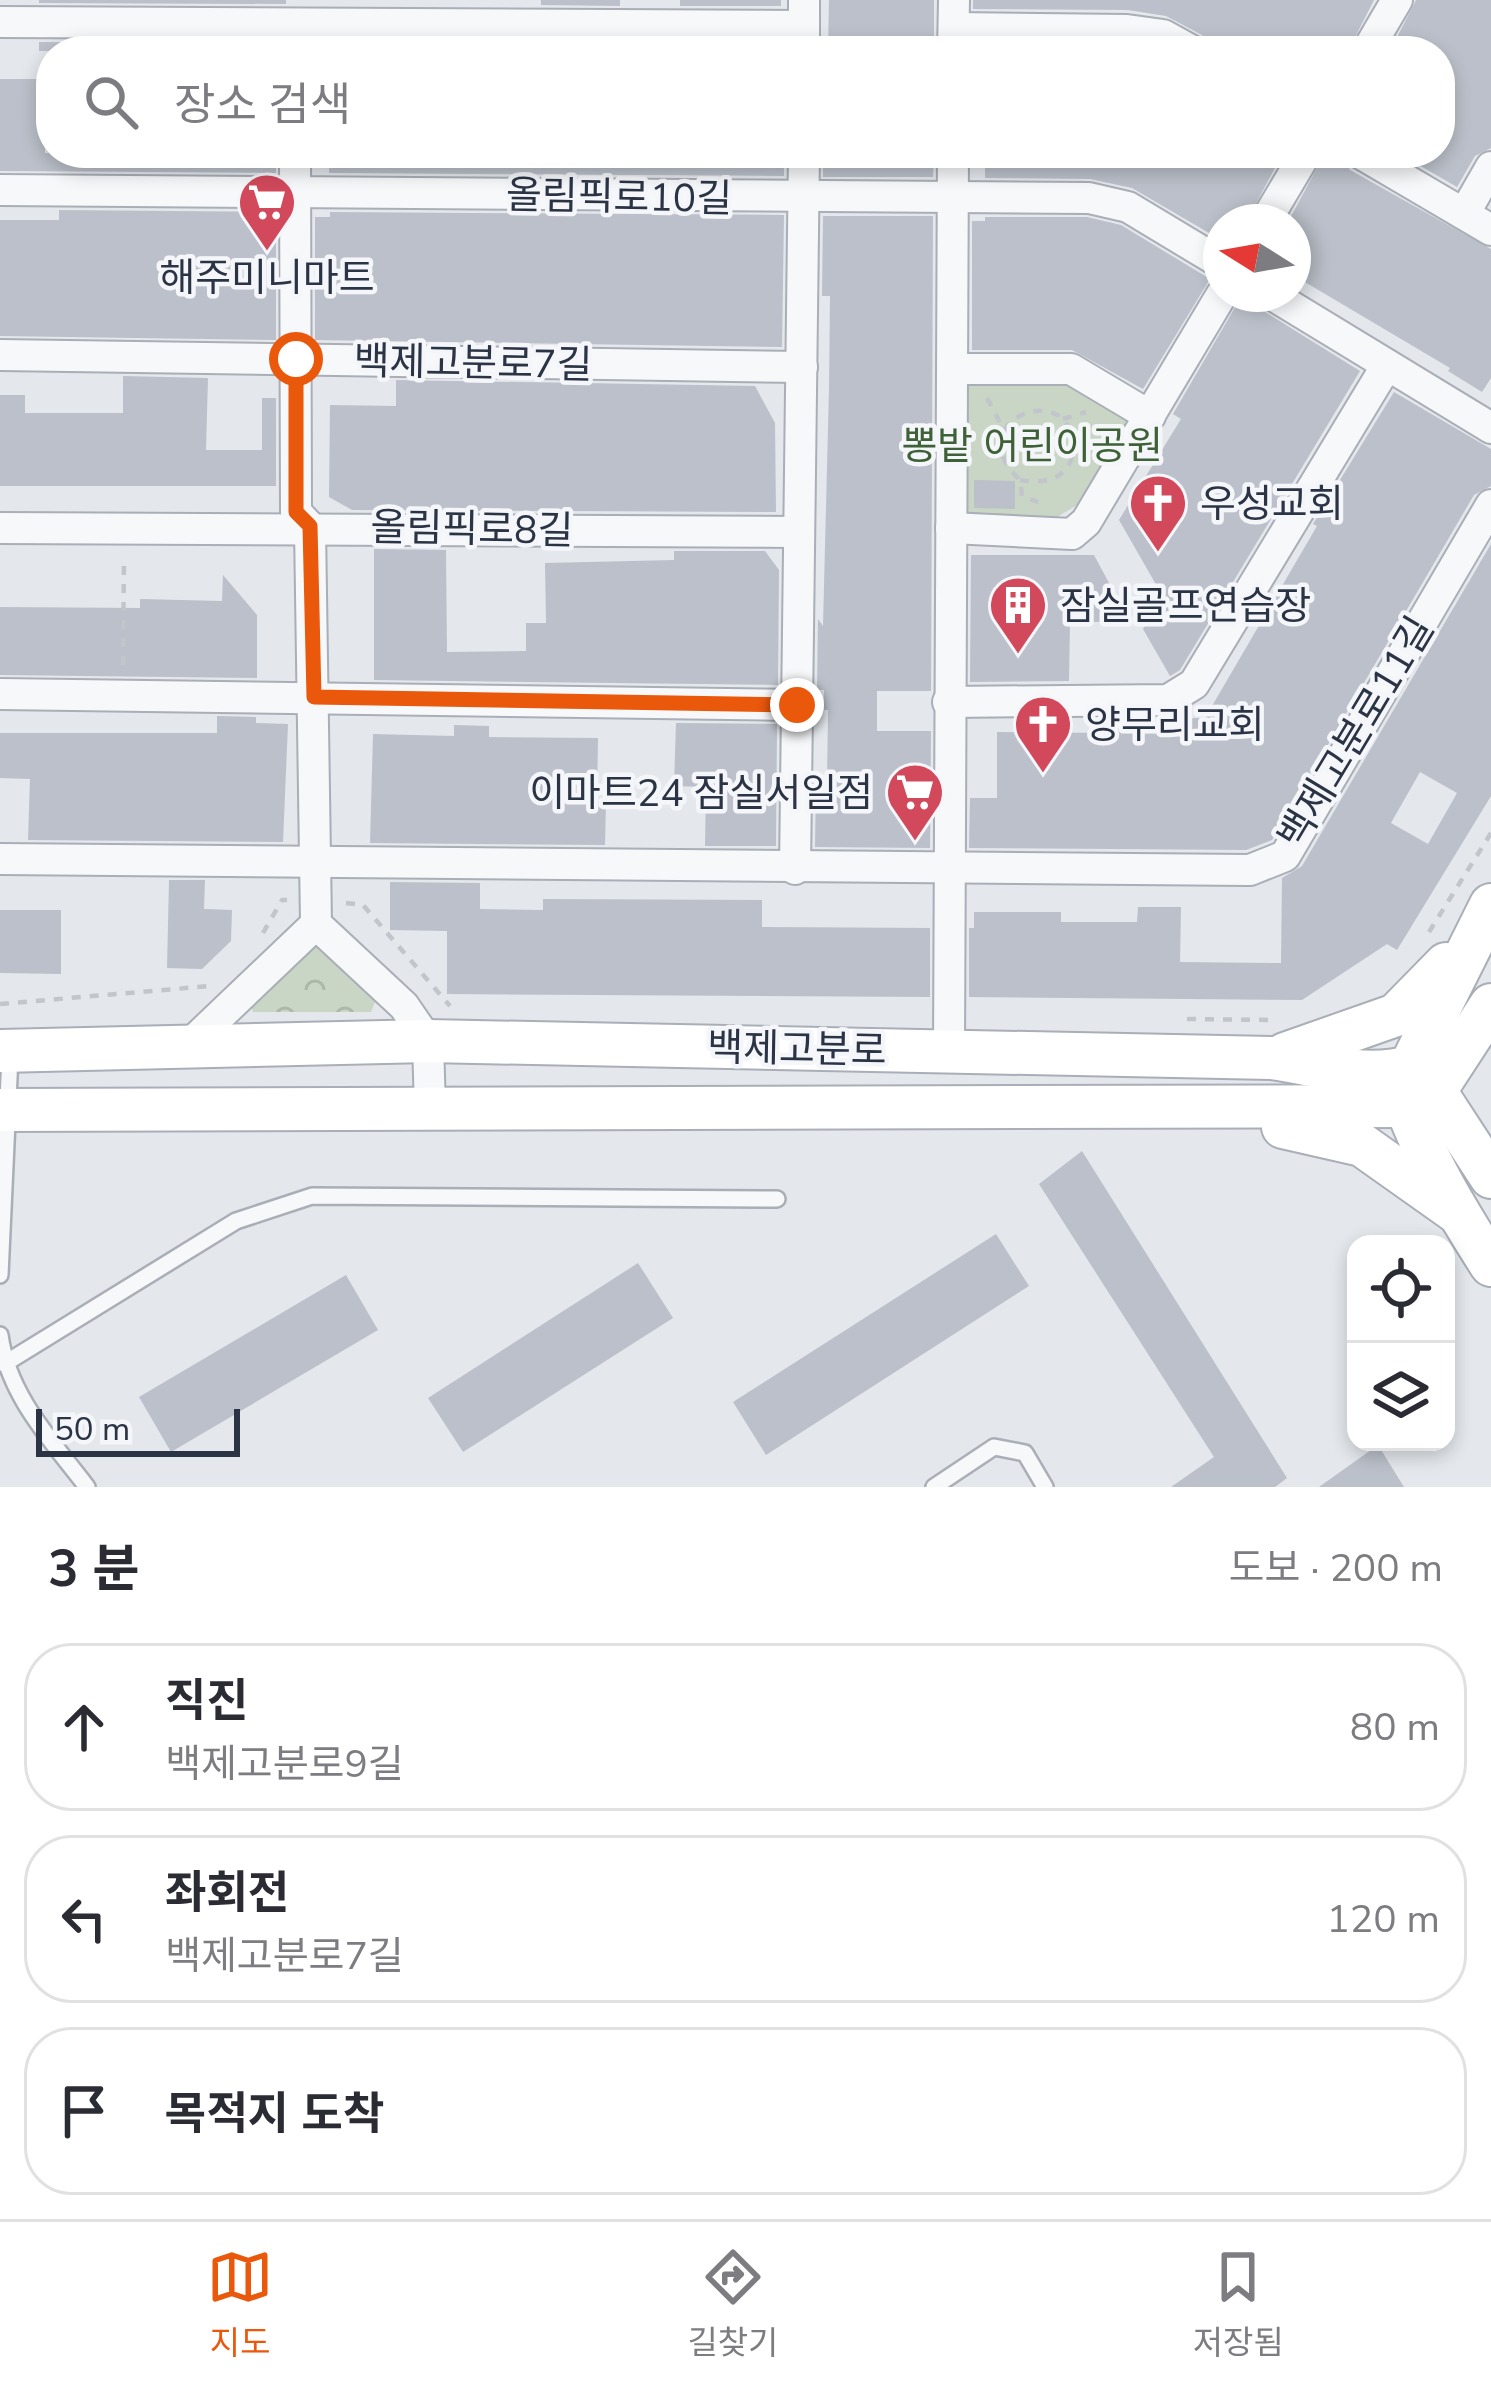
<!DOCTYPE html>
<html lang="ko">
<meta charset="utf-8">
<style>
:root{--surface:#fff;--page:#f7f7f7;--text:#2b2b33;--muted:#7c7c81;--line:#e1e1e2;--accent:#ea580c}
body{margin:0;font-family:"Nunito Sans","Noto Sans KR",sans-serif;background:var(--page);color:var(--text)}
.controls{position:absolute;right:36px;bottom:36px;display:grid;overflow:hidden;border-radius:24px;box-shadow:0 6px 18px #0003}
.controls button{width:108px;height:108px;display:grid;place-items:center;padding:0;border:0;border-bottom:3px solid var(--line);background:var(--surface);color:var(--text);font:60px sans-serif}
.compass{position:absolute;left:1203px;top:204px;width:108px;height:108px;border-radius:50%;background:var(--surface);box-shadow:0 6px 18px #0003;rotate:281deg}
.scale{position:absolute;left:36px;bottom:30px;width:204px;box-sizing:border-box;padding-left:12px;border:6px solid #2b3445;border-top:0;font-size:33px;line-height:42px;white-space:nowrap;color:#2b3445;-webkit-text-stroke:9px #f4f6f9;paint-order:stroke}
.stop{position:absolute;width:36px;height:36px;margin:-27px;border:9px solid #ea580c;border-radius:50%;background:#fff}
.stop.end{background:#ea580c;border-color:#fff;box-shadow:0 3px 12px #0008}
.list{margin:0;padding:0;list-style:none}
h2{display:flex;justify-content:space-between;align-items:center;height:156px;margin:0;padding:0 48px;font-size:51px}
h2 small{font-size:39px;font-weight:400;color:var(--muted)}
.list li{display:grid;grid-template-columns:78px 1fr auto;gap:36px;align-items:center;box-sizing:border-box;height:168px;margin:0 24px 24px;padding:0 24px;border:3px solid var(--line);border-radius:48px}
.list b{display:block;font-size:45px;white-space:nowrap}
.list p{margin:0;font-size:39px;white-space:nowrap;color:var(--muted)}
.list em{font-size:39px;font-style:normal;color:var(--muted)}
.icon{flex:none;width:66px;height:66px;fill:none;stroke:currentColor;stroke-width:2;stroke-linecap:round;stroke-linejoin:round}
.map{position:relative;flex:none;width:1491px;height:1487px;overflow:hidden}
.search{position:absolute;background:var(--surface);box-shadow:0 6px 18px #0003;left:36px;right:36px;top:36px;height:132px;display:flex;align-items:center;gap:30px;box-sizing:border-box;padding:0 42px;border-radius:48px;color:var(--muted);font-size:45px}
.sheet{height:732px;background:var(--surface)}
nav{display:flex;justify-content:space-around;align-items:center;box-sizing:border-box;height:168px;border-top:3px solid var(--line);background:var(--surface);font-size:33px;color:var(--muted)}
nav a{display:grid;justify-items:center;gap:6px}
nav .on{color:var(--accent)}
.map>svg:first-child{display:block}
.forest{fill:url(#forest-crowns)}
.park{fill:#c9d6c5}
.building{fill:#bbc0ca;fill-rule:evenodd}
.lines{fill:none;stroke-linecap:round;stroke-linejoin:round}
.lane-casing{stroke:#a9aeb7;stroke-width:20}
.street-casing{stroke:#a9aeb7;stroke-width:34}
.secondary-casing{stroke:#a9aeb7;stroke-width:46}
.path{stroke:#c2c5cb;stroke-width:4.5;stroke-dasharray:9 9;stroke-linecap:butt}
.lane{stroke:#f7f8fa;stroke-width:15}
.street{stroke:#f7f8fa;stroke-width:30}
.secondary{stroke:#fff;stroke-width:42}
.route{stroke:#ea580c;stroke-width:15}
.labels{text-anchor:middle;stroke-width:9;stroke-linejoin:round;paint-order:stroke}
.street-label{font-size:39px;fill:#2b3445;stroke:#f4f6f9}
.poi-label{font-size:39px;fill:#2b3445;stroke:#f4f6f9;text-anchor:start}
.park-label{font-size:39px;fill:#3f6138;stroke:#f4f6f9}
</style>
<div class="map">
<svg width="1491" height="1487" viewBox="0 0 1491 1487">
<defs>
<pattern id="forest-crowns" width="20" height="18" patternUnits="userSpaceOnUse" patternTransform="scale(3)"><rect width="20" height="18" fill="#c9d6c5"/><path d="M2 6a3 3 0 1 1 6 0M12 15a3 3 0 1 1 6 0" fill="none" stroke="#adb8ab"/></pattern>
</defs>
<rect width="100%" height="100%" fill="#e4e7ec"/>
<!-- forest -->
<path class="forest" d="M326,936L375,1002L371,1012H253L249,1001Z"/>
<!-- park -->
<path class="park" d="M1064,373L1136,415L1077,505L1054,519L959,517L961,376Z"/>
<!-- building -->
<g class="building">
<path d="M39,0H286V4L39,3Z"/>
<path d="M541,0H620V6L541,5Z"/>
<rect x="680" y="0" width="101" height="6"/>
<path d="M829,0H934V50L828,51Z"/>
<path d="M973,0H1374L1348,51H1211L1202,35L1166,16L1128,10L973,9Z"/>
<path d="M1416,0H1491V148L1475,156L1457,187L1398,153H1440V51H1390Z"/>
<path d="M39,42L286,43V51H39Z"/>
<path d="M541,44L620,45V51H541Z"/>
<rect x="680" y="45" width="102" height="6"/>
<path d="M973,48L1126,49L1136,51H984Z"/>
<path d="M0,79H51V111H45V153H276V173L0,171Z"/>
<path d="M329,153H784V176L329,173Z"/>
<path d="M823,153H934L933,177H823Z"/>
<path d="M985,153H1283L1246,222H1221V240L1132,188L1090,179L985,178Z"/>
<path d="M1325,153H1341L1350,170L1491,249V378L1482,392L1448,371L1450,368L1293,275V222H1288Z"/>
<path d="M59,210L276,212V340L0,336V220H59Z"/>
<path d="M330,212L784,215L782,347L315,340V217H330Z"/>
<path d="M823,216H933L931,691H877V731H931L930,848L815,847L816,784H827L828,710H824V690H817L818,619L823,626L829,388L830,296H822Z"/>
<path d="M985,217H1087L1121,225L1210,279L1143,389L1072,350H972V221H985Z"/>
<path d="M1241,297L1360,371L1180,670L1170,676L1143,629L1162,595L1119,520L1181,419L1173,414Z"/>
<path d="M123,376L208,378L206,450H262V398H276V486H0V395H25V413H123Z"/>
<path d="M396,380L755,386L775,423L776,512L352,510L329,497L330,405L396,406Z"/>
<path d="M1394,392L1491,449V486L1474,495L1272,840L1246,850L969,848L970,798H997V732L1115,733V725L1171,726L1174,718H1205L1317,526L1313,524Z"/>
<path d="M974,480L1015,481V509L974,508Z"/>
<path d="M1491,544V796L1397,950L1387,944L1302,1000L969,997V928H974V912H1061V922H1137L1138,907H1181L1180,962L1281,963L1282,878L1302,866ZM1420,772L1457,793L1428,844L1391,823Z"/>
<path d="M374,549L446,550L447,652L526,651V623H546L545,563L674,560V551H765L779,570L778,685L374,680Z"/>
<path d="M971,555H1094L1130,622H1070L1069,681L970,682Z"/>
<path d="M223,575L257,615V678L0,675V607L140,608V599L222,601Z"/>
<path d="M217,716L256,717V723L288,724L283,842L28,840L30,779L0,778V733H217Z"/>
<path d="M676,723L777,724L776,846H705L706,787L674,786Z"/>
<path d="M454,725L489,726V737L598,738L597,801H606L605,845L370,843L373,734L454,736Z"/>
<path d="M169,880H205L204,909L232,910L231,941L202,969L167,968Z"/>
<path d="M390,882L480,883V909L543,910V899L762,900V927L930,928V997L447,994V931L390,930Z"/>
<path d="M0,910H61V974L0,973Z"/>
<path d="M1082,1151L1287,1478L1275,1487H1171L1214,1457L1039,1184Z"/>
<path d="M996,1234L1029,1286L766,1455L733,1402Z"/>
<path d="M638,1263L673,1318L463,1452L428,1398Z"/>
<path d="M346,1275L378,1330L171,1452L139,1397Z"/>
<path d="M1378,1445L1404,1487H1319Z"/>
</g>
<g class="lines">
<defs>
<g id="lane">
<path d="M0,1275L10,1056"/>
<path d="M0,1335C8,1395 51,1440 87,1487"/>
<path d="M4,1364L236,1221L312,1196L777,1199"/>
<path d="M934,1487L994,1447L1025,1453L1045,1487"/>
</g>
<g id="street">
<path d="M804,0V51"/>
<path d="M0,22L804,26"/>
<path d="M954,28L1127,30L1163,35L1192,51"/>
<path d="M953,51L954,0"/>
<path d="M1367,51L1397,0"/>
<path d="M295,153L296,512L310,527L316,924L404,1006L428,1041L430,1110"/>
<path d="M1360,153L1491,230"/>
<path d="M0,190L1089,198L1128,207L1221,263"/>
<path d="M1464,214L1491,167"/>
<path d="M1265,222L1306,153"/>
<path d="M1271,294L1491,428"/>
<path d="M0,355L802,367"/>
<path d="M953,369H1071L1150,416"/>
<path d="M0,528L799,532"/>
<path d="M951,528L1072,534L1086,522L1222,294"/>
<path d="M0,694L797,705"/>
<path d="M948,702L1168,700L1194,684L1387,365"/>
<path d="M0,859L1250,870L1285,856L1491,505"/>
<path d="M795,869L804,153"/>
<path d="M187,1047L316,924"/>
<path d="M949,1050L953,153"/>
</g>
<g id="secondary">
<path d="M0,1051L428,1041L1271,1058C1317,1065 1365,1079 1410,1067L1491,905"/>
<path d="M1285,1054L1396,1015L1446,964"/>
<path d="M1415,1071L1435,1091L1491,1177"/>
<path d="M1397,1078C1416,1144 1454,1207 1491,1265"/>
<path d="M0,1110L1405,1106L1435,1091L1491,1005"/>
<path d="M1283,1127L1362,1145L1458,1213"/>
</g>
</defs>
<!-- lane casing -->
<use href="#lane" class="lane-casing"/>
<!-- street casing -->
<use href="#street" class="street-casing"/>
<!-- secondary casing -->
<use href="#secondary" class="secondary-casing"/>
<!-- path -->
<g class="path">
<path d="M987,398L1004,430"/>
<path d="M1063,419L1086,412"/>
<path d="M1020,480C1047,485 1074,477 1073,445C1071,378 956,420 1020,480L1022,496L1038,502"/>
<path d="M123,665L124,557"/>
<path d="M346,903L363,905L450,1006"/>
<path d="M1429,932L1491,833"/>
<path d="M263,933L282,900H287"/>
<path d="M0,1004L210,986"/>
<path d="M1187,1019L1271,1020"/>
</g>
<!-- lane -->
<use href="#lane" class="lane"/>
<!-- street -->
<use href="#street" class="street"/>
<!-- secondary -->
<use href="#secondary" class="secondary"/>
</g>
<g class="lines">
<!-- route -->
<path class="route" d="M296,359V512L310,526L314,697L797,705"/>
</g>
<!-- icons -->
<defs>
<symbol id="supermarket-pin" viewBox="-11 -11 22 30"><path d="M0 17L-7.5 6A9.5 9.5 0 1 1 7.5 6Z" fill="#d1495b" stroke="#f4f6f9"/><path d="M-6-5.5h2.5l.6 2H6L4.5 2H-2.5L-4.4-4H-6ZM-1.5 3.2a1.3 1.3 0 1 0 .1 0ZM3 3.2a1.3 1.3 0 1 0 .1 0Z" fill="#fff"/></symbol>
<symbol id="church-pin" viewBox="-11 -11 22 30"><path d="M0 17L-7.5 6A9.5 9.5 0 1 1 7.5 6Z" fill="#d1495b" stroke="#f4f6f9"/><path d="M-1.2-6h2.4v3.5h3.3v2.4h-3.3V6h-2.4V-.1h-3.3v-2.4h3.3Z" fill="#fff"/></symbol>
<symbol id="building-pin" viewBox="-11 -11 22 30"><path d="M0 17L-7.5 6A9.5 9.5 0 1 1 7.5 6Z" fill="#d1495b" stroke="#f4f6f9"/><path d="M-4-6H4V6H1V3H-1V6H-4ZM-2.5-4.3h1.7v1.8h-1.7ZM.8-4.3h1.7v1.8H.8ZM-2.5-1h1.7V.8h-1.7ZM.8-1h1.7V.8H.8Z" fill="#fff"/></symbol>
</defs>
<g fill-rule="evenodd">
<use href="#supermarket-pin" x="234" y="169" width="66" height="90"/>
<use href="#church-pin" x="1125" y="470" width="66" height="90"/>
<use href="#building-pin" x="985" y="572" width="66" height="90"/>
<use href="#church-pin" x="1010" y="691" width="66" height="90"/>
<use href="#supermarket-pin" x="882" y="759" width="66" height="90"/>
</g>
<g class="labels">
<!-- street labels -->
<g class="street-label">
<text transform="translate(619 196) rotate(1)" y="14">올림픽로10길</text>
<text transform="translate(473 362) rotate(1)" y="14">백제고분로7길</text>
<text transform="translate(472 528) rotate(1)" y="14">올림픽로8길</text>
<text transform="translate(1355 732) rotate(-59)" y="14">백제고분로11길</text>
<text transform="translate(797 1048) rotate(1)" y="14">백제고분로</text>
</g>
<!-- poi labels -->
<g class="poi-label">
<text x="267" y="291" text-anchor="middle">해주미니마트</text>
<text x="1200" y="517">우성교회</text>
<text x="1060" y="619">잠실골프연습장</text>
<text x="1085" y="738">양무리교회</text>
<text x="873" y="806" text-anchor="end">이마트24 잠실서일점</text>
</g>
<!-- park labels -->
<g class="park-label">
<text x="1032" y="459">뽕밭 어린이공원</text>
</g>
</g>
</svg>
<div class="controls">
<button><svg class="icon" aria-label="locate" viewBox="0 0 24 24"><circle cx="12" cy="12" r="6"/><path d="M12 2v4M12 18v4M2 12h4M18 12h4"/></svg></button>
<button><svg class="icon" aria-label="layers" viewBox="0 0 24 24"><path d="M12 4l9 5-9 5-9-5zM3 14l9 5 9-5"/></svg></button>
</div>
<svg class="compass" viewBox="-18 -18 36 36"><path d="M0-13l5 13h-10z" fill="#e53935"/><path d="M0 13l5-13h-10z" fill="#7c7c81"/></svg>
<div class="scale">50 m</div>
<div class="stop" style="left:296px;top:359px"></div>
<div class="stop end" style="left:797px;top:705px"></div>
<div class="search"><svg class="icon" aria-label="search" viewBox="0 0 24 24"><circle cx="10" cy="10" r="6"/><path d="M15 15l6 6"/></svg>장소 검색</div>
</div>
<section class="sheet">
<h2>3 분<small>도보 · 200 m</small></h2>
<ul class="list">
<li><svg class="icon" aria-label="ahead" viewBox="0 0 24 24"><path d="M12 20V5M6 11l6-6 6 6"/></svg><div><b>직진</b><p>백제고분로9길</p></div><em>80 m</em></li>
<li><svg class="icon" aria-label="left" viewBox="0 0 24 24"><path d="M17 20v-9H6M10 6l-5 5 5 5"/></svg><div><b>좌회전</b><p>백제고분로7길</p></div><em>120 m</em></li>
<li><svg class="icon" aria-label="arrive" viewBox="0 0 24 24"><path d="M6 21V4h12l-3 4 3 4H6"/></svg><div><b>목적지 도착</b></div></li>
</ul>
</section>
<nav>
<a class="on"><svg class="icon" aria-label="map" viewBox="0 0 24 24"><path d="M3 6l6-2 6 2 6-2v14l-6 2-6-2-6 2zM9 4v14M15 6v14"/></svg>지도</a>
<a><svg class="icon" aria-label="directions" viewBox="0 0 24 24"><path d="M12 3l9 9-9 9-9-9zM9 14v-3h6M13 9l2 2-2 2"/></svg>길찾기</a>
<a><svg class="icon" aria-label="saved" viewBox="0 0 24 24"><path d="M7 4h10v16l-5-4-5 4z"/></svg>저장됨</a>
</nav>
